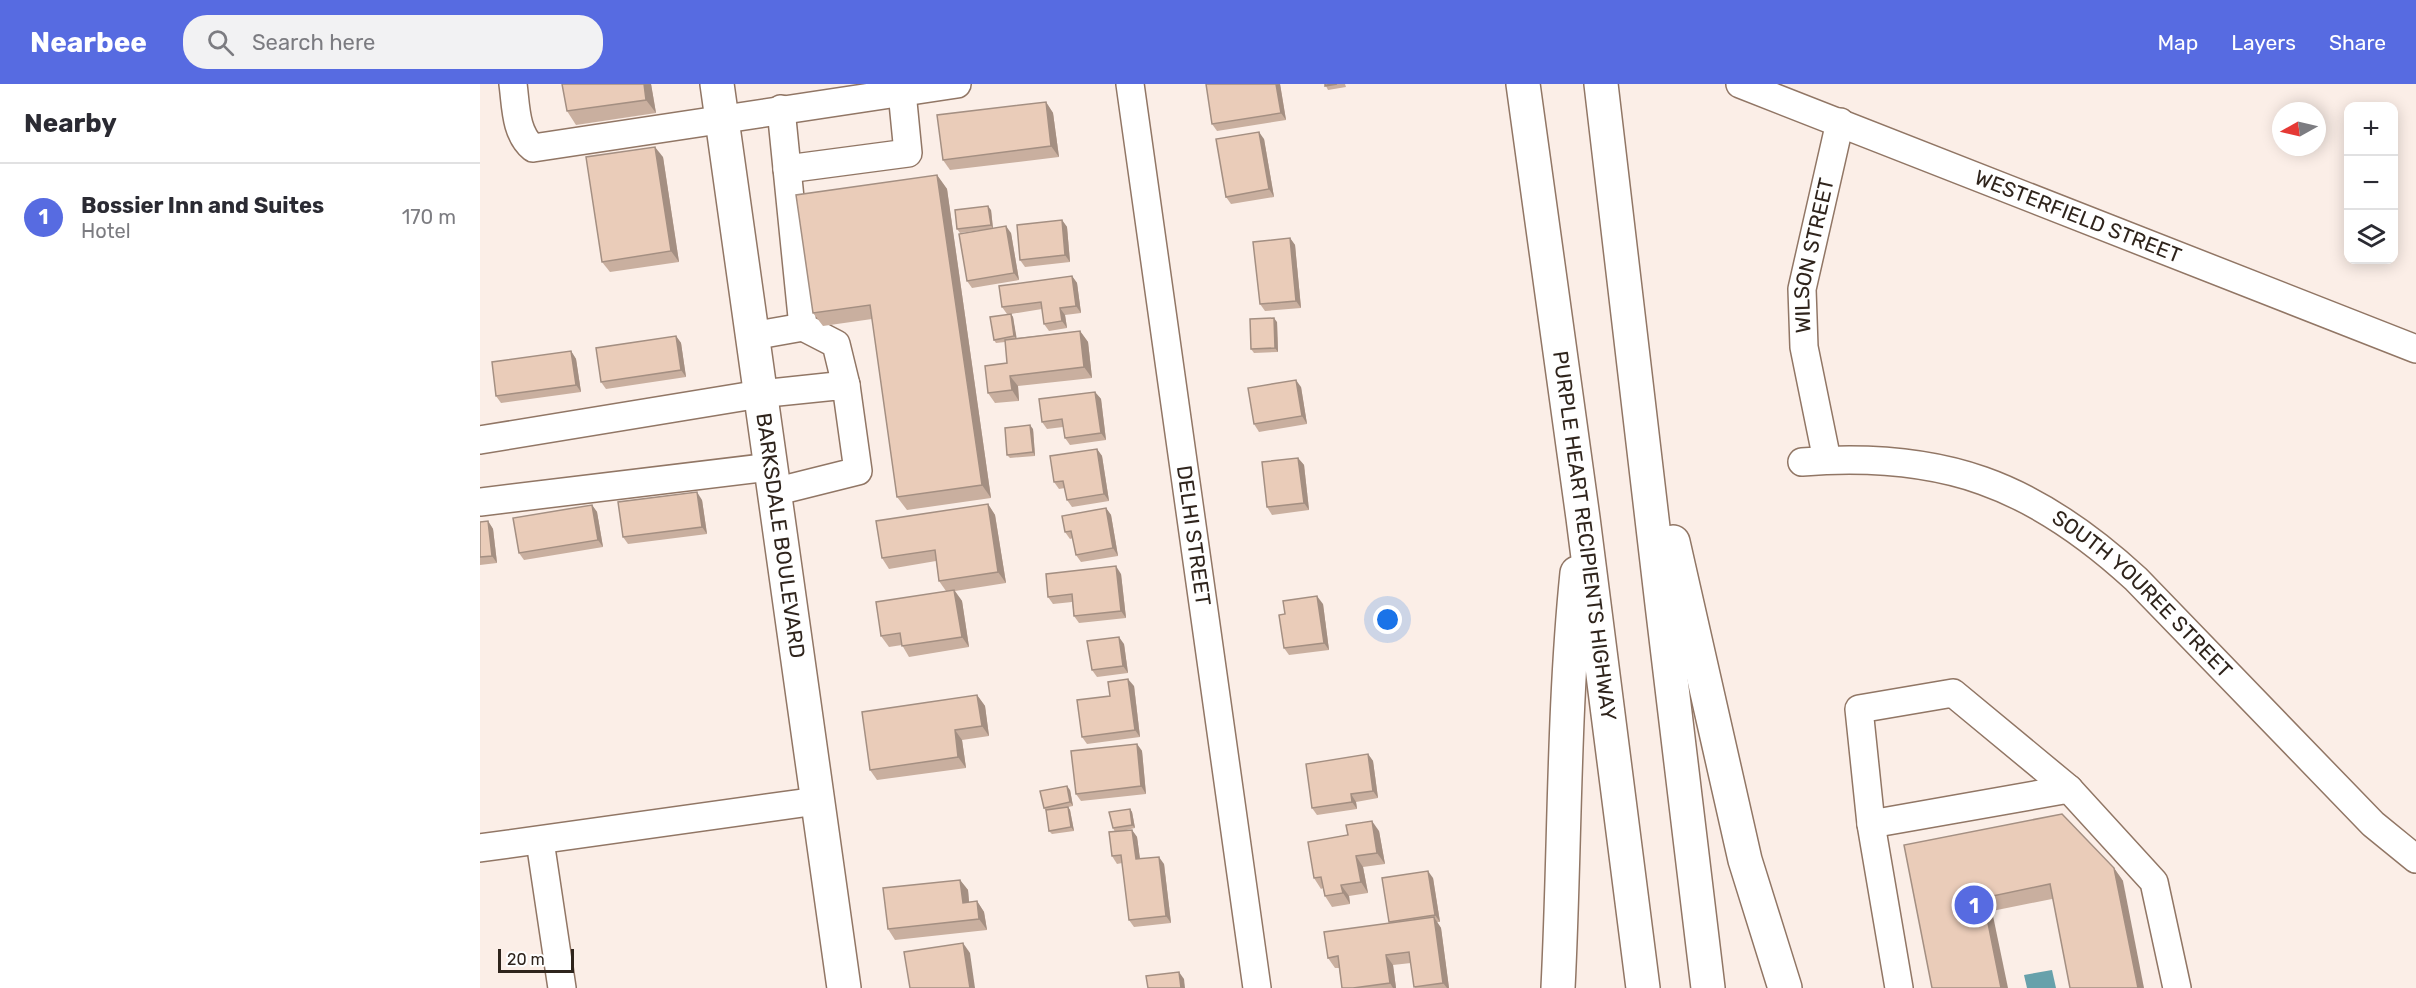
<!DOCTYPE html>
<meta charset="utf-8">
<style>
:root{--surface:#fff;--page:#f2f2f3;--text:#2b2b33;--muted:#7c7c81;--line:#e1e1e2;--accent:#576be1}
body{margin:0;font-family:Rubik,sans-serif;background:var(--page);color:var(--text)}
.controls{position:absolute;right:18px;top:18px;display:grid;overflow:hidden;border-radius:12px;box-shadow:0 3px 15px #0003}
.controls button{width:54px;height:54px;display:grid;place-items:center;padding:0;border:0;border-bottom:2px solid var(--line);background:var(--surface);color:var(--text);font:30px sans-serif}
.compass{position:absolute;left:1792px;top:18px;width:54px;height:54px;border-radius:50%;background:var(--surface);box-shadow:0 3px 15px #0003;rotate:262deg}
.scale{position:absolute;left:18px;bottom:15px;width:76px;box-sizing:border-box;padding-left:6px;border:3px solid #2f241c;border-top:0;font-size:16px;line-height:21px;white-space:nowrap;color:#2f241c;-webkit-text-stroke:4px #fefefe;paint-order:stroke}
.you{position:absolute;left:908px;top:536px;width:21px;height:21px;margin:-15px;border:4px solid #fff;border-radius:50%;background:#1a73e8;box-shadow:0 0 0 9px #1a73e833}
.badge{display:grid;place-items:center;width:39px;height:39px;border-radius:50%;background:var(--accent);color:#fff;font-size:20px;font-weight:700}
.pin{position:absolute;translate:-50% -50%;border:3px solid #fff;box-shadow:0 2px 6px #0006}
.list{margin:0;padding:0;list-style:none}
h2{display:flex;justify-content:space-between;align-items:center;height:78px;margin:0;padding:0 24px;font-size:26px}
h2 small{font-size:20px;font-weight:400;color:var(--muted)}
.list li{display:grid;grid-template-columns:39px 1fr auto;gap:18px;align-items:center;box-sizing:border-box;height:108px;padding:0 24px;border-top:2px solid var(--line)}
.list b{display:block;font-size:22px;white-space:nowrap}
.list p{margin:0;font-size:20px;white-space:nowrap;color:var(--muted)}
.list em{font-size:20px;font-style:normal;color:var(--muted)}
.icon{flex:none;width:33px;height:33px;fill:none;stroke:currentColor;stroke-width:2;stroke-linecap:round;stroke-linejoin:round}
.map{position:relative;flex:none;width:1936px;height:904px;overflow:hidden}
header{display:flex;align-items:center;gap:36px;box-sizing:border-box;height:84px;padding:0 30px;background:var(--accent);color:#fff}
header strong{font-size:28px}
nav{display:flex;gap:33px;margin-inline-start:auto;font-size:21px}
.search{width:420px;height:54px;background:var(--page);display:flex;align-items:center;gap:15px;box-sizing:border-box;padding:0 21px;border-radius:24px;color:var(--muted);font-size:22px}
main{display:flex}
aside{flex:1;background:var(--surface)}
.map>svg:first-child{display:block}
.water{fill:#67a1ab}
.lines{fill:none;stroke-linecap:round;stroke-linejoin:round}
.minor-casing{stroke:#917665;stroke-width:30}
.major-casing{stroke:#917665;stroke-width:36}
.highway-casing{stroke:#917665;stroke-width:36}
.minor{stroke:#fff;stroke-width:27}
.major{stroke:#fff;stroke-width:33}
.highway{stroke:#fff;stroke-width:33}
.wall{fill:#c9af9f}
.shaded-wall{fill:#a48f82}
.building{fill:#eaccb9;stroke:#a48f82;stroke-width:1.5}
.labels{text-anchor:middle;stroke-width:6;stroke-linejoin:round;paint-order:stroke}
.street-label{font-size:21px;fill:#2f241c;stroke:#fefefe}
</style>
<header>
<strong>Nearbee</strong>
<div class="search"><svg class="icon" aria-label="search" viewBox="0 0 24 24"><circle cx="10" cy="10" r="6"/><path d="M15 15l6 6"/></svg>Search here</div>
<nav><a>Map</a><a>Layers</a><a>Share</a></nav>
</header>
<main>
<aside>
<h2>Nearby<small></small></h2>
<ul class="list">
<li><span class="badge">1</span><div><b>Bossier Inn and Suites</b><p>Hotel</p></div><em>170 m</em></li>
</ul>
</aside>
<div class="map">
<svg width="1936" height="904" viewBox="0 0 1936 904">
<rect width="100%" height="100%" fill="#fbeee7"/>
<!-- water -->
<path class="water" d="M1572,886L1576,904H1547L1544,891Z"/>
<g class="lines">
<defs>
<g id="minor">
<path d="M33,0C36,22 35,49 53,64L477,0"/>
<path id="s1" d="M650,0L777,904"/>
<path id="s2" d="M1260,0L1936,265"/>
<path d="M301,25L323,243L356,260L366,301"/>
<path d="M307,85L428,69L422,8"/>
<path d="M272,252L323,243"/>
<path d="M0,356L280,310L366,301L378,387L294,408"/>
<path id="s3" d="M1347,376L1324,263L1322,205L1360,38"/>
<path id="s4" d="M1322,378C1462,367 1553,400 1656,495L1893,740L1936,775"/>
<path d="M0,418L290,383"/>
<path d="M1391,740L1379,625L1473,609L1589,705"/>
<path d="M60,757L82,904"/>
<path d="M0,764L337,717"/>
<path d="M1419,904L1391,740L1589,705L1674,798L1697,904"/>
</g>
<g id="major">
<path id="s5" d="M237,0L364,904"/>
</g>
<g id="highway">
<path id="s6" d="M1043,0L1103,434L1163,904"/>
<path d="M1121,0C1158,301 1190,603 1228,904"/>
<path d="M1193,458L1265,776L1305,904"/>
<path d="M1078,904C1085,766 1083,627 1097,489"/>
</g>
</defs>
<!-- minor casing -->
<use href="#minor" class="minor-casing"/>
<!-- major casing -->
<use href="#major" class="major-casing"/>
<!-- highway casing -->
<use href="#highway" class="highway-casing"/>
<!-- minor -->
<use href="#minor" class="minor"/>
<!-- major -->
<use href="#major" class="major"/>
<!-- highway -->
<use href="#highway" class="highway"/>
</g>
<!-- wall -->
<g class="wall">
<path d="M82,0H171L176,29L96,41L87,27Z"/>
<path d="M800,0L806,36L737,47L732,40Z"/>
<path d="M845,0H865L866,3L848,6Z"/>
<path d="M566,18L573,29L579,73L470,86L463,76Z"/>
<path d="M784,55L794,113L751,120L746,113Z"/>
<path d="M183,73L199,178L130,188L122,178Z"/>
<path d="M457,91L467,105L511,414L427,426L417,413L392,235L343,242L333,229Z"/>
<path d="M511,126L513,144L531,149L539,196L492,204L487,197L501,146L480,149L477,145Z"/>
<path d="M582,136L587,143L590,178L545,183L540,176Z"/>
<path d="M810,154L815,161L821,224L785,227L780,220Z"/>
<path d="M592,192L597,199L601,229L585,231L587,244L569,247L564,240L562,225L531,230L533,233L536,254L600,247L608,258L612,294L538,302L539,317L515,319L508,309L527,279L525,258L516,259L514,256L527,230L522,223Z"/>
<path d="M797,238L798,268L774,269L771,265Z"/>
<path d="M196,252L201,259L206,293L126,305L121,298Z"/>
<path d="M91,267L96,275L101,308L21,319L16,312Z"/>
<path d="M821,303L827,340L779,348L774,340Z"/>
<path d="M615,308L621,315L626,356L590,361L585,354L583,343L567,345L562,338Z"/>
<path d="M553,345L555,372L530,374L527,371Z"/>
<path d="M617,365L622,372L629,417L592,423L587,416L585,404L579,405L574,398Z"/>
<path d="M818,374L824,381L829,426L792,431L787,423Z"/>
<path d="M222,416L227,450L148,460L143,453Z"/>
<path d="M508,420L515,431L526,499L475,507L482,517L489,563L429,573L422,561L409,563L401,552L466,507L459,497L456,477L409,485L402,474Z"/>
<path d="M112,421L117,428L123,463L44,476L39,469Z"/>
<path d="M626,424L631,431L638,472L601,478L596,471L593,454L590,455L585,448Z"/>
<path d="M8,437L13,445L17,479L0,481V438Z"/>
<path d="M641,490L646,534L599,539L594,532L592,518L573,520L568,513Z"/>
<path d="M843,520L849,566L809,571L804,564L805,530Z"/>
<path d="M644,560L648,589L617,593L612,586Z"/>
<path d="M654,602L660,653L607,660L602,653Z"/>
<path d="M497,611L505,622L509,652L482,656L486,684L397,696L390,686Z"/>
<path d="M657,660L662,667L666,710L601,717L596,710Z"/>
<path d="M888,670L893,677L898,714L876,718L877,725L837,731L832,724Z"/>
<path d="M590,706L593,722L588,723L590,726L594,747L572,750L569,747L566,727L564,724Z"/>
<path d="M650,725L652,728L655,744L642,747L652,746L657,753L660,775L684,780L691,839L654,843L649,836L642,779L637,780L632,772L635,748L633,744Z"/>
<path d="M899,747L905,780L883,783L888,809L869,812L870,820L852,823L845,812L843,804L841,805L834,794Z"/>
<path d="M1424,761L1634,784L1643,797L1572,815L1512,827Z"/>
<path d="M953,794L960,838H957L961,844L969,904H935L931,879L913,881L916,904H862L859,884H855L848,874L910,839L909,838Z"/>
<path d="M480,796L488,806L489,818L497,817L504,828L507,846L415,856L408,845Z"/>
</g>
<!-- shaded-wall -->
<g class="shaded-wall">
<path d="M164,0H171L176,29L166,16Z"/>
<path d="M796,0H800L806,36L801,29Z"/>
<path d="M566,18L573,29L579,73L571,62Z"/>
<path d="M779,48L784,55L794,113L789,105Z"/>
<path d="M175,63L183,73L199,178L191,167Z"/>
<path d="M457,91L467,105L511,414L502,401Z"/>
<path d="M508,122L511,126L513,145L511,141Z"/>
<path d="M582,136L587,143L590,178L585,171Z"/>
<path d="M526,142L531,149L539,196L534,189Z"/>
<path d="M810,154L815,161L821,224L816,217Z"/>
<path d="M592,192L597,199L601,229L596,222Z"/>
<path d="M580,224L585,231L587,244L582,237Z"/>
<path d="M531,230L533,233L537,256L534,252Z"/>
<path d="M794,234L797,238L798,268L795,264Z"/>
<path d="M600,247L608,258L612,294L604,283Z"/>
<path d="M196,252L201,259L206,293L201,286Z"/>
<path d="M91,267L96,275L101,308L96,301Z"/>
<path d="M530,292L538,302L539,317L532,306Z"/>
<path d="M816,296L821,303L827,340L822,332Z"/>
<path d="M615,308L621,315L626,356L621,349Z"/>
<path d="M550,341L553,345L555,372L553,368Z"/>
<path d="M617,365L622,372L629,417L624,410Z"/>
<path d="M818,374L824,381L829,426L824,419Z"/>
<path d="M217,408L222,416L227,450L222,443Z"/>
<path d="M508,420L515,431L526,499L518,488Z"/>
<path d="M112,421L117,428L123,463L118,456Z"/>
<path d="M626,424L631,431L638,472L633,464Z"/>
<path d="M8,437L13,445L17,479L12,472Z"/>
<path d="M636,482L641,490L646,534L641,527Z"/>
<path d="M474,506L482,517L489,563L482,553Z"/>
<path d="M837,512L843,520L849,566L844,559Z"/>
<path d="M639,553L644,560L648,589L643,582Z"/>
<path d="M648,595L654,602L660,653L655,646Z"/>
<path d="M497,611L505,622L509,652L502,642Z"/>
<path d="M475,646L482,656L486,684L478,673Z"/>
<path d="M657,660L662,667L666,710L661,702Z"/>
<path d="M888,670L893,677L898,714L893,707Z"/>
<path d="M587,702L590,706L593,722L590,718Z"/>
<path d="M871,710L876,718L877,725L872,718Z"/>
<path d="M588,723L590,726L594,747L591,743Z"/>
<path d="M650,725L652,728L655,744L652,741Z"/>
<path d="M892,737L899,747L905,780L897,769Z"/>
<path d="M652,746L657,753L661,783L656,775Z"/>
<path d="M876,772L883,783L888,809L881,798Z"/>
<path d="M679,773L684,780L691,839L686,832Z"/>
<path d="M1634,784L1643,797L1664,904H1658Z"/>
<path d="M948,787L953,794L960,838L955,831Z"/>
<path d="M480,796L488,806L490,829L483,819Z"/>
<path d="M861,801L869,812L870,820L863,809Z"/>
<path d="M1503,814L1512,827L1528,904H1521Z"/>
<path d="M497,817L504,828L507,846L499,835Z"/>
<path d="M954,833L961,844L969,904H967L963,899Z"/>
<path d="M483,859L490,869L495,904H490Z"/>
<path d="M906,871L913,881L916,904H913L910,899Z"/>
<path d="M699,888L704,895L705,904H701Z"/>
</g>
<!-- building -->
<g class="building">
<path d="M82,0H164L166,16L87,27Z"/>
<path d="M726,0H796L801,29L732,40Z"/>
<path d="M845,0H857L845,2Z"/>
<path d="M566,18L571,62L463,76L457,31Z"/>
<path d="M779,48L789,105L746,113L736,55Z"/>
<path d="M175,63L191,167L122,178L106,73Z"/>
<path d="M457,91L502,401L417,413L390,221L333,229L316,111Z"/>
<path d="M508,122L511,141L477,145L475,126Z"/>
<path d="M582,136L585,171L540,176L537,141Z"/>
<path d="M526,142L534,189L487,197L479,150Z"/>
<path d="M810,154L816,217L780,220L773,158Z"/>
<path d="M592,192L596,222L580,224L582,237L564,240L561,218L522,223L519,202Z"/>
<path d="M531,230L534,252L514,256L510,233Z"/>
<path d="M794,234L795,264L771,265L770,235Z"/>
<path d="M600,247L604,283L530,292L532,306L508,309L505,282L527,279L525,256Z"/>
<path d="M196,252L201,286L121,298L116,264Z"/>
<path d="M91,267L96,301L16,312L12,278Z"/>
<path d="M816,296L822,332L774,340L768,304Z"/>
<path d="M615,308L621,349L585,354L582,335L562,338L559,315Z"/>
<path d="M550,341L553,368L527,371L525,344Z"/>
<path d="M617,365L624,410L587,416L583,397L574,398L570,372Z"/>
<path d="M818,374L824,419L787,423L782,378Z"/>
<path d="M217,408L222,443L143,453L138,418Z"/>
<path d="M508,420L518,488L459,497L455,466L402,474L396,437Z"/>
<path d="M112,421L118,456L39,469L33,434Z"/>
<path d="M626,424L633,464L596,471L591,447L585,448L582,432Z"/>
<path d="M8,437L12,472L0,473V438Z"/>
<path d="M636,482L641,527L594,532L592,510L568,513L566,490Z"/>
<path d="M474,506L482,553L422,562L420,549L401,552L396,518Z"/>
<path d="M837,512L844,559L804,564L799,531L805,530L803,517Z"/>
<path d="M639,553L643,582L612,586L607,557Z"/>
<path d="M648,595L655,646L602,653L597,616L630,612L628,598Z"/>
<path d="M497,611L502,642L475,646L478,673L390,686L382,628Z"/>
<path d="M657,660L661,702L596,710L591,667Z"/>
<path d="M888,670L893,707L871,710L872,718L832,724L826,680Z"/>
<path d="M587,702L590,718L564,724L560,707Z"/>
<path d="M588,723L591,743L569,747L566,726Z"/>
<path d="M650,725L652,741L633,744L629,728Z"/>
<path d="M1582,730L1634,784L1658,904H1590L1570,800L1503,814L1521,904H1452L1424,761Z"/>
<path d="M892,737L897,769L876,772L881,798L861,801L863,809L845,812L841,793L834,794L828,758L868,751L866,741Z"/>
<path d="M652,746L656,775L679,773L686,832L649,836L641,771L632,772L629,748Z"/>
<path d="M948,787L955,831L909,838L902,794Z"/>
<path d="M480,796L483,819L497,817L499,835L408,845L403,804Z"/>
<path d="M954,833L963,899L934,903L929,868L906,871L910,899L873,904H862L858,872L848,874L844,848Z"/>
<path d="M483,859L490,904H430L424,868Z"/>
<path d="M699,888L701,904H668L666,892Z"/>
</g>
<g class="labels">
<!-- street labels -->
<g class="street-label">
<text dy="7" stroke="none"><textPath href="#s2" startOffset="363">WESTERFIELD STREET</textPath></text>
<text dy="7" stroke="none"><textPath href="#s3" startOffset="208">WILSON STREET</textPath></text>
<text dy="7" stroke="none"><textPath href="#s5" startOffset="456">BARKSDALE BOULEVARD</textPath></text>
<text dy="7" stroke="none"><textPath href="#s1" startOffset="456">DELHI STREET</textPath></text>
<text dy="7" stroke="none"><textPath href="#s6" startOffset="456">PURPLE HEART RECIPIENTS HIGHWAY</textPath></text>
<text dy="7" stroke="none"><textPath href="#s4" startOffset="381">SOUTH YOUREE STREET</textPath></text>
</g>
</g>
</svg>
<div class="controls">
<button>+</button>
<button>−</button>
<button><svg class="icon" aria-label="layers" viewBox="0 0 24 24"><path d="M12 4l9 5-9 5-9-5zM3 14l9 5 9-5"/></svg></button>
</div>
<svg class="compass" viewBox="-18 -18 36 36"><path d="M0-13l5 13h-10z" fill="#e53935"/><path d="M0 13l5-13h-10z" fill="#7c7c81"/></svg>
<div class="scale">20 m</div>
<div class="you"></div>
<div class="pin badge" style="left:1494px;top:821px">1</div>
</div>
</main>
